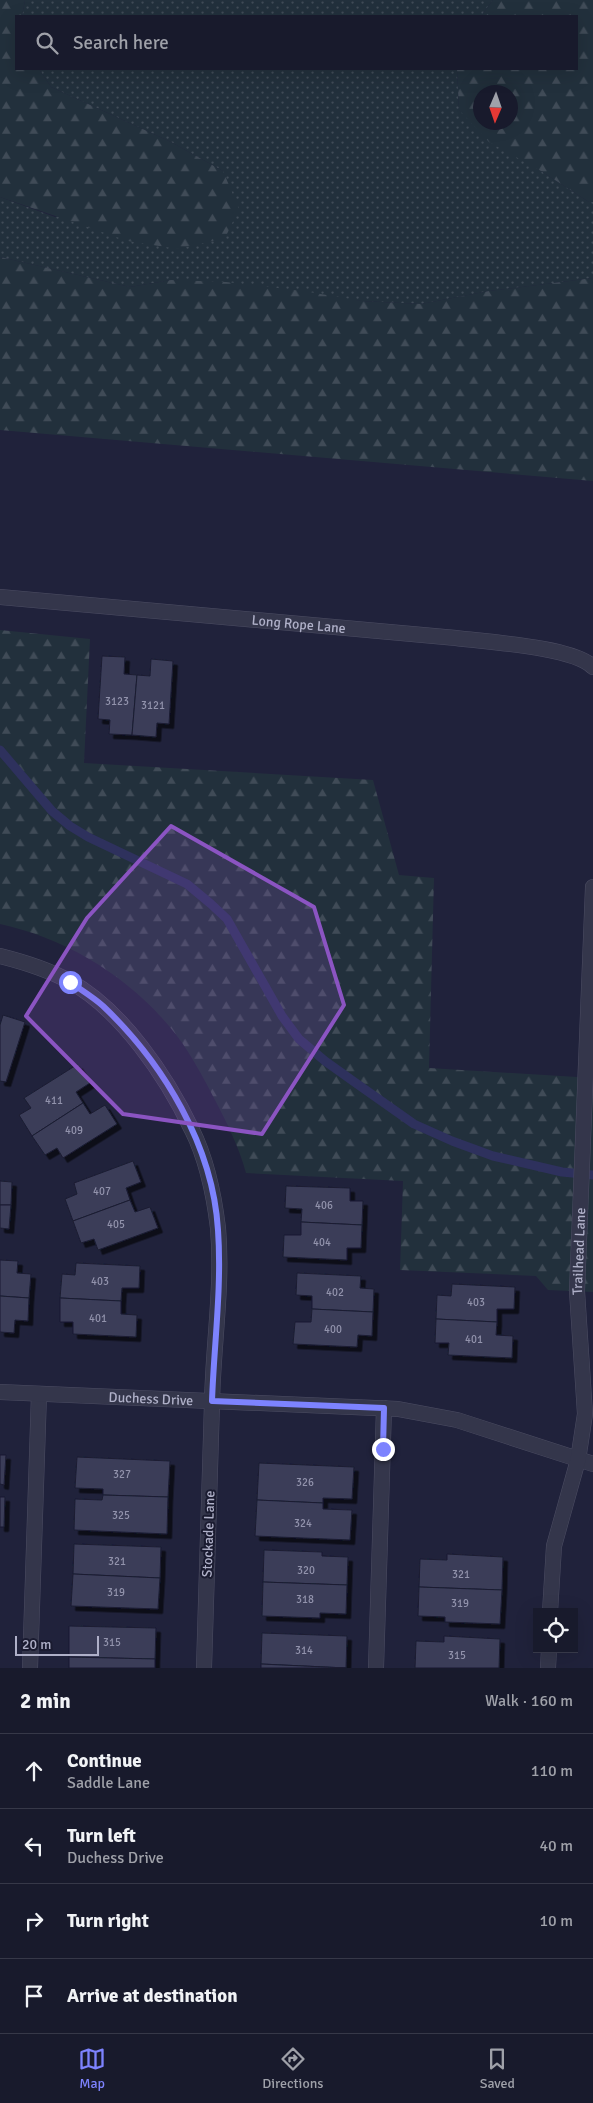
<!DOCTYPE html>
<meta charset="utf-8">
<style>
:root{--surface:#181a2c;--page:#252738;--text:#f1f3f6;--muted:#9fa1a9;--line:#363848;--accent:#7d83fe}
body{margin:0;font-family:Signika,sans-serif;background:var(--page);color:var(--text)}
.controls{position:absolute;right:15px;bottom:15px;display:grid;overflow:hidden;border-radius:0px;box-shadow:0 5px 20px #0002}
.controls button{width:45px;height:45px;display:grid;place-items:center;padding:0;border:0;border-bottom:1px solid var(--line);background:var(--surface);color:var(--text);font:25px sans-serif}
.compass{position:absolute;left:473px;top:85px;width:45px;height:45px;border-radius:50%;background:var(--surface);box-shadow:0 5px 20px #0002;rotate:182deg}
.scale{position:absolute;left:15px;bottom:12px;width:84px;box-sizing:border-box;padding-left:5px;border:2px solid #afb0c8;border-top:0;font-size:14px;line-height:18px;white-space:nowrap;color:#afb0c8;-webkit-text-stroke:4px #1a1b30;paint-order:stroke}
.stop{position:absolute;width:15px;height:15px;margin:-11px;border:4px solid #7d83fe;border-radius:50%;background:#fff}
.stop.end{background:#7d83fe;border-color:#fff;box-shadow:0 1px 5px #0008}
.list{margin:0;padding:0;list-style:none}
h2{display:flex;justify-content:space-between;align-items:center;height:65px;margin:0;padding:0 20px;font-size:21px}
h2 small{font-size:16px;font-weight:400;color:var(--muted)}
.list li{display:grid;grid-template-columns:32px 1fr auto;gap:15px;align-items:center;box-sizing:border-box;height:75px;padding:0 20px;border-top:1px solid var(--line)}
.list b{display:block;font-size:19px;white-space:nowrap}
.list p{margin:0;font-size:16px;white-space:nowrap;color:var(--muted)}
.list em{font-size:16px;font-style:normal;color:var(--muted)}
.icon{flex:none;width:28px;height:28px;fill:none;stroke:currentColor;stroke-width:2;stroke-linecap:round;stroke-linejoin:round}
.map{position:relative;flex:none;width:593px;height:1668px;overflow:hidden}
.search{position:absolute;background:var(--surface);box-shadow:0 5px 20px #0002;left:15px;right:15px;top:15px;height:55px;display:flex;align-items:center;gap:12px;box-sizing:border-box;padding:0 18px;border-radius:0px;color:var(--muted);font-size:19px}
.sheet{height:365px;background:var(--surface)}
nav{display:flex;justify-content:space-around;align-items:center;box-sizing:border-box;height:70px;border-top:1px solid var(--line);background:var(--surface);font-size:14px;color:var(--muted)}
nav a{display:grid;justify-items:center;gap:2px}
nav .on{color:var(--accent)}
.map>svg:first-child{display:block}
.grass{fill:url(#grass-dots)}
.forest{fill:url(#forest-firs);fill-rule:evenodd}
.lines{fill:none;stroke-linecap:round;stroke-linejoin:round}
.stream{stroke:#2e315d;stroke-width:9}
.building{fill:#3a3c59;stroke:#1b1d32;filter:url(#shadow)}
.service-casing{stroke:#4c4d63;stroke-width:16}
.minor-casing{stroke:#4c4d63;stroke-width:16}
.service{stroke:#34364b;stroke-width:15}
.minor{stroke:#34364b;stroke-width:15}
.route{stroke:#7d83fe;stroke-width:6}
.marked{fill:#8b54c2;fill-opacity:0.2;stroke:#8b54c2;stroke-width:4;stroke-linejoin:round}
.labels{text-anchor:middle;stroke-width:4;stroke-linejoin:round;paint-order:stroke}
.number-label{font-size:11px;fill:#9293ac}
.street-label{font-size:14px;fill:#afb0c8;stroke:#1a1b30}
</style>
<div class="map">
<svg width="593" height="1668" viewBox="0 0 593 1668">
<defs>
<pattern id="grass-dots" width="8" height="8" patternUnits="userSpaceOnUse" patternTransform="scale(1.25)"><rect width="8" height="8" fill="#22303c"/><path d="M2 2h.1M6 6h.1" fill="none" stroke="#404b57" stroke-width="1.8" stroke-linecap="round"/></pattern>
<pattern id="forest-firs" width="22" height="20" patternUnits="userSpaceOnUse" patternTransform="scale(1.25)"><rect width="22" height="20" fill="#22303c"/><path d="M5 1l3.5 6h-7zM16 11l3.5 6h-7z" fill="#404b57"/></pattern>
<filter id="shadow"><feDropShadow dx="4.5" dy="4.5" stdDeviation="0" flood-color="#0009"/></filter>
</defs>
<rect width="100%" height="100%" fill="#20223b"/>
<!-- grass -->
<g class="grass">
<path d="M25,0H493L481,16H22Z"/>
<path d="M39,69H457L459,110L541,171L589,202H593V278L489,291L421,304L362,301L171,280L130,287L0,257V197L55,217L223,171L171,142L51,87Z"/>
</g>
<!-- forest -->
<g class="forest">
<path d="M0,0H25L22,16H16V69H39L51,87L171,142L223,171L239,209L225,238L178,249L128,241L0,197Z"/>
<path d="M493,0H593V202H589L541,171L489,142L459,110L457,69H577V16H481ZM510,92V122H480V92Z"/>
<path d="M0,257L130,287L171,280L226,282L303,291L362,301L421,304L489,291L593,278V481L0,430Z"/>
<path d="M0,630L90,639L84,763L373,780L399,875L434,878L429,1068L593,1078V1292L548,1290L536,1276L400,1270L403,1181L246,1173C239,1147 227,1123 215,1100C202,1075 188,1048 169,1026C126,975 65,938 0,924Z"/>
</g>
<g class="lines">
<!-- stream -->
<path class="stream" d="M0,750L52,811L70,826L88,837L187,884L211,904L227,919L282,1016L299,1039L325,1061L353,1081L414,1124L452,1141L493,1156L562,1172L593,1175"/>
</g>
<!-- building -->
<g class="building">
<path d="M102,656L125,657L124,674L137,675L132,735L109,734L110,720L98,719Z"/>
<path d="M151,659L173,661L169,724L157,723L156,737L132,735L137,675L150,676Z"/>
<path d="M3,1015L25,1022L6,1082L0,1081V1025Z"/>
<path d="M78,1064L90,1083L76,1092L83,1103L32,1136L19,1115L31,1108L24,1098Z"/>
<path d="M83,1103L90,1114L105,1105L117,1124L63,1158L57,1148L45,1155L32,1136Z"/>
<path d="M133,1161L141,1182L126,1188L130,1200L73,1221L65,1199L77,1194L74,1183Z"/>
<path d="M0,1181L12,1182L11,1205H0Z"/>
<path d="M286,1186L350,1188V1201H363L362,1225L301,1222L302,1209L285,1208Z"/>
<path d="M130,1200L135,1212L150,1207L158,1228L98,1250L94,1239L81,1243L73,1221Z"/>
<path d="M0,1205H11L9,1229L0,1228Z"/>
<path d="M301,1222L362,1225L361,1248H347V1260L283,1257L284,1235H301Z"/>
<path d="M0,1260L18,1261L17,1273L31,1274L29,1298L0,1296Z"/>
<path d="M76,1263L140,1266L139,1288H122L121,1301L60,1298L62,1274L75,1275Z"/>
<path d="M297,1273L361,1276L360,1288L374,1289L373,1312L312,1309V1296L296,1295Z"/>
<path d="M452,1284L515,1287L514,1309H497V1322L436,1319L437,1295L451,1296Z"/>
<path d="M0,1296L29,1298L28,1321L15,1320L14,1333L0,1332Z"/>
<path d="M60,1298L121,1301V1314L137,1315L136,1337L73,1334V1322H60Z"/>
<path d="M312,1309L373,1312L372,1336L358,1335L357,1347L293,1344L295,1322H311Z"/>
<path d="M436,1319L497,1322L496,1335L513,1336L512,1358L448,1355L449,1343H435Z"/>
<path d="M0,1455H6L4,1485L0,1484Z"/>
<path d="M77,1457L170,1461L168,1497L103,1495V1489L75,1488Z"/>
<path d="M259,1463L354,1467L352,1499L323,1498V1503L257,1500Z"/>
<path d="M103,1495L168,1497L167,1534L74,1530L75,1499L102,1500Z"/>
<path d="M0,1497H5L4,1527H0Z"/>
<path d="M257,1500L323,1503V1509L352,1510L350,1540L255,1536Z"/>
<path d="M74,1544L161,1547L160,1578L73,1574Z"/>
<path d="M264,1550L322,1552V1556L348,1557L347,1585L263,1582Z"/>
<path d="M447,1554L503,1557L502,1590L419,1587L420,1559L447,1560Z"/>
<path d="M73,1574L160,1578L158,1609L71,1606Z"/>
<path d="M263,1582L347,1585L346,1614L320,1613V1618L262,1616Z"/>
<path d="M419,1587L502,1590L500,1624L445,1622V1617L418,1616Z"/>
<path d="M69,1626L156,1628L155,1659L69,1657Z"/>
<path d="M262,1633L347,1636L346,1668L261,1664Z"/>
<path d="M444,1636L500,1639L499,1668H415L416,1641L444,1642Z"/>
<path d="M69,1657L155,1659V1668H69Z"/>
<path d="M261,1664L346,1668H261Z"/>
</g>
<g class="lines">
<defs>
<g id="service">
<path d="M30,1668L39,1394"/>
<path d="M376,1668L384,1408"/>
</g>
<g id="minor">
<path id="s1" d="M0,597L456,638C487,642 573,647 593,667"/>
<path d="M0,956C24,962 47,969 69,981C121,1009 167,1077 192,1130C207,1160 214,1195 218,1228C223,1286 213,1345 212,1403C209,1491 207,1580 204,1668"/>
<path id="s2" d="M0,1392L398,1409L457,1420L593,1464"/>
<path id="s3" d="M550,1612L554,1546L578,1460L585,1414L577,1291L593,887"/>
<path d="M548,1668L549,1649"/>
</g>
</defs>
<!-- service casing -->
<use href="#service" class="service-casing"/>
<!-- minor casing -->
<use href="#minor" class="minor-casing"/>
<!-- service -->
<use href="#service" class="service"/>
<!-- minor -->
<use href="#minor" class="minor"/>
</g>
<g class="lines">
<!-- route -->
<path class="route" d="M70,982C81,990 93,997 103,1006C164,1064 213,1146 218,1230C222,1287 214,1344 212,1401L384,1408L383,1449"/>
</g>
<!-- marked area -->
<path class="marked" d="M171,826L314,907L344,1005L262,1134L123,1114L26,1016L87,918Z"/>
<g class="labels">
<!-- number labels -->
<g class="number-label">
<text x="117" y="705">3123</text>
<text x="153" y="709">3121</text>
<text x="54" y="1104">411</text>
<text x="74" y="1134">409</text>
<text x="102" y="1195">407</text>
<text x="324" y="1209">406</text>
<text x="116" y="1228">405</text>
<text x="322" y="1246">404</text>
<text x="100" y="1285">403</text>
<text x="335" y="1296">402</text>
<text x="476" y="1306">403</text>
<text x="98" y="1322">401</text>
<text x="333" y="1333">400</text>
<text x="474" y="1343">401</text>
<text x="122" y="1478">327</text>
<text x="305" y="1486">326</text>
<text x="121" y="1519">325</text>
<text x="303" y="1527">324</text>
<text x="117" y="1565">321</text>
<text x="306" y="1574">320</text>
<text x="461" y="1578">321</text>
<text x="116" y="1596">319</text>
<text x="305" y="1603">318</text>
<text x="460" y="1607">319</text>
<text x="112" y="1646">315</text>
<text x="304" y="1654">314</text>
<text x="457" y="1659">315</text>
</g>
<!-- street labels -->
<g class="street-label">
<text dy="5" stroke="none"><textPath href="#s1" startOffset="300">Long Rope Lane</textPath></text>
<text dy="5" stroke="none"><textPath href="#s3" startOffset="365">Trailhead Lane</textPath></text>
<text dy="5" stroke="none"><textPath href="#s2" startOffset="151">Duchess Drive</textPath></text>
<text transform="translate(208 1534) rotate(-88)" y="5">Stockade Lane</text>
</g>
</g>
</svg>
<div class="controls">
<button><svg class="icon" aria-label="locate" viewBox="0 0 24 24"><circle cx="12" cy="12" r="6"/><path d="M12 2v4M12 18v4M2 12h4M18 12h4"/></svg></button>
</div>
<svg class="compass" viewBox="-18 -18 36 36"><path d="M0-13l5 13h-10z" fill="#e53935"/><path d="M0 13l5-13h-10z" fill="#9fa1a9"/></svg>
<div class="scale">20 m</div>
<div class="stop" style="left:70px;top:982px"></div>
<div class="stop end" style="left:383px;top:1449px"></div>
<div class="search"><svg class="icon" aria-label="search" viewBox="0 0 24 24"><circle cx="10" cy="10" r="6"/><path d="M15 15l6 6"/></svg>Search here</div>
</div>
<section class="sheet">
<h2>2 min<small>Walk · 160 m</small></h2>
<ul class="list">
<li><svg class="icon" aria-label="ahead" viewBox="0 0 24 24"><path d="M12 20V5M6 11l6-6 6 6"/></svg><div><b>Continue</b><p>Saddle Lane</p></div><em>110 m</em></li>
<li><svg class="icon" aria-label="left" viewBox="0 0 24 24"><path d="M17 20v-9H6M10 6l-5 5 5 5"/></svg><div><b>Turn left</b><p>Duchess Drive</p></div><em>40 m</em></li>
<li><svg class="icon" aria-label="right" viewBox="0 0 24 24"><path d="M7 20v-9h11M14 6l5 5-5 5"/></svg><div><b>Turn right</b></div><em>10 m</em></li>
<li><svg class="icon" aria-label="arrive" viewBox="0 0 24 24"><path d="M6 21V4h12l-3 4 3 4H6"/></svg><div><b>Arrive at destination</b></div></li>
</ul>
</section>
<nav>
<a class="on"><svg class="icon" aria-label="map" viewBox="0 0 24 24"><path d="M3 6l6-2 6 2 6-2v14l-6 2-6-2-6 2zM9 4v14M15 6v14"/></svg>Map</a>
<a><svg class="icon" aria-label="directions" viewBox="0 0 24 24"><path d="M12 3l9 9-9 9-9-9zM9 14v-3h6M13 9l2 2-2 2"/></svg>Directions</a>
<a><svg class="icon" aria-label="saved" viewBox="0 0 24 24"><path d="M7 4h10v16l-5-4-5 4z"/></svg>Saved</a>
</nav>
